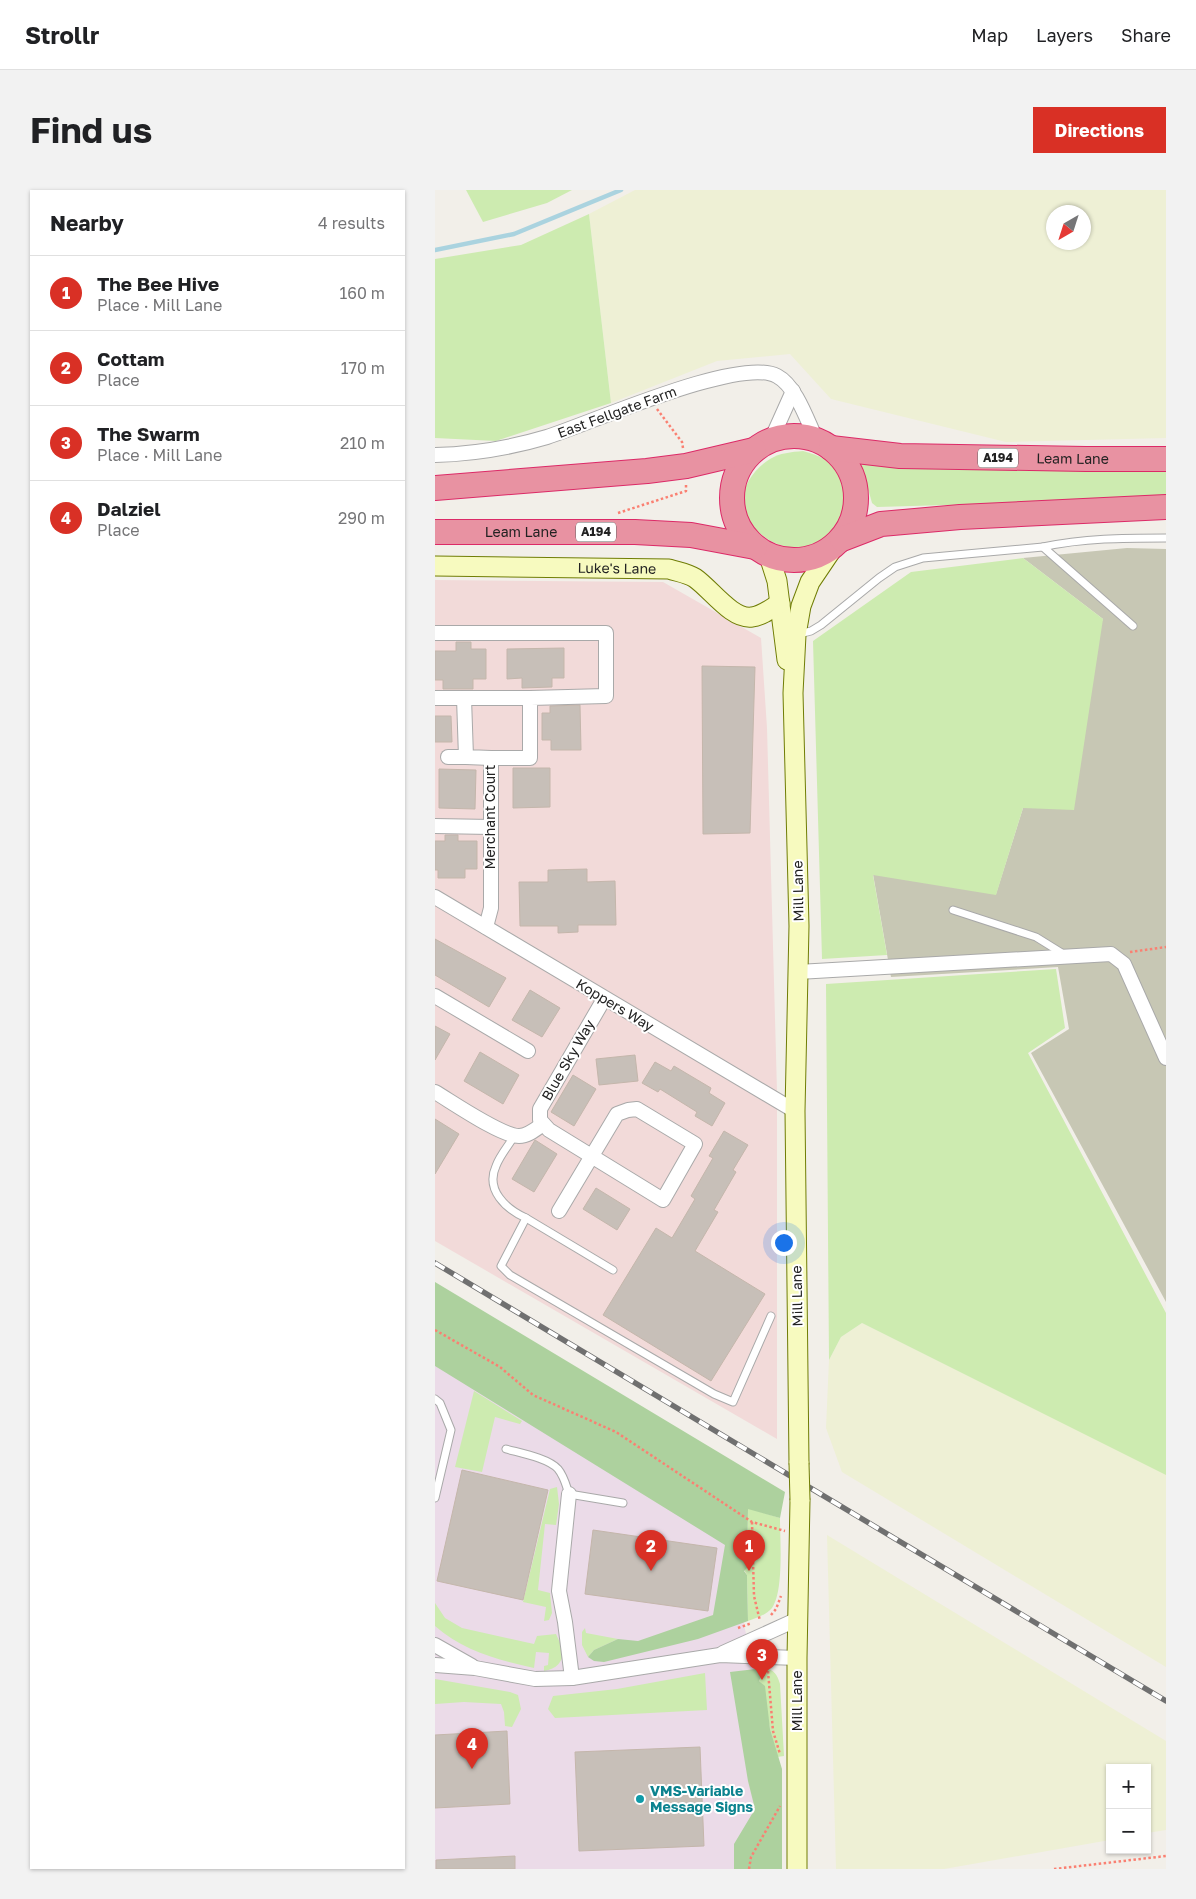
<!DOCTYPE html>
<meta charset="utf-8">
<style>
:root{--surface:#fff;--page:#f2f2f2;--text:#202124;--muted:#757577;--line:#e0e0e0;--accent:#d93025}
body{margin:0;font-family:"Golos Text",sans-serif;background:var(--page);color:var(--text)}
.controls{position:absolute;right:15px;bottom:15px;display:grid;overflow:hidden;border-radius:0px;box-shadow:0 1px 4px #0004}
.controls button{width:45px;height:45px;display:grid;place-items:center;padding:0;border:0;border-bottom:1px solid var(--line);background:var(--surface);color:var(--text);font:25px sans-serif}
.compass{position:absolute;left:611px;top:15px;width:45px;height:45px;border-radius:50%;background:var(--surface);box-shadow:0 1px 4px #0004;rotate:219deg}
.you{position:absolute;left:348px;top:1052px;width:18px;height:18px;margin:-12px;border:4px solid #fff;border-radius:50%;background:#1a73e8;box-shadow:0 0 0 8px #1a73e833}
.badge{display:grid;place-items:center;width:32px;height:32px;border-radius:50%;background:var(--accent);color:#fff;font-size:16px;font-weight:700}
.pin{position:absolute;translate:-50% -41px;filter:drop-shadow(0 1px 2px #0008)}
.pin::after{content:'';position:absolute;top:26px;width:18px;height:15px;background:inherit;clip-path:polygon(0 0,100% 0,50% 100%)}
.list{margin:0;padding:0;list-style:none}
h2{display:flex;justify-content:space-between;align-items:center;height:65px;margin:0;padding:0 20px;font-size:21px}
h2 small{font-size:16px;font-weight:400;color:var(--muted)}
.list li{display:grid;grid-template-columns:32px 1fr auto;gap:15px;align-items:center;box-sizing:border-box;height:75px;padding:0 20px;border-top:1px solid var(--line)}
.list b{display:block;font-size:19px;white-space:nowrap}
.list p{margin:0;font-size:16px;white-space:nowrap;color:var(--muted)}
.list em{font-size:16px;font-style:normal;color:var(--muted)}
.map{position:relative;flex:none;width:731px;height:1679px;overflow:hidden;border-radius:0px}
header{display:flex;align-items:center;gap:30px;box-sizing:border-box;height:70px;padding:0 25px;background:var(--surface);border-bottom:1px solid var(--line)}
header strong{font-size:24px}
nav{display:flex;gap:28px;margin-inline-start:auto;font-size:18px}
.intro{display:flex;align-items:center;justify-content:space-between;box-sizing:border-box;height:120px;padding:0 30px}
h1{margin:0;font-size:35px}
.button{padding:12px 22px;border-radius:0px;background:var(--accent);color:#fff;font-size:18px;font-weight:700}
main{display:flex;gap:30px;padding:0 30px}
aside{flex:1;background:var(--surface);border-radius:0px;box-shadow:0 1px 4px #0004}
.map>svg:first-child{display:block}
.commercial{fill:#f2dad9}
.industrial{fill:#ebdbe8}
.construction{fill:#c7c7b4}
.farmland{fill:#eef0d5;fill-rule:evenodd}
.grass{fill:#cdebb0}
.forest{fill:#add19e}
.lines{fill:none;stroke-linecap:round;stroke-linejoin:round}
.stream{stroke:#aad3df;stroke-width:4.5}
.building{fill:#c7bfb8;stroke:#c4b6ab}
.lane-casing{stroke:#a9a9a9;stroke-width:9}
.street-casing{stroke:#a9a9a9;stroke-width:16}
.secondary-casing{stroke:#707d05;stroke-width:21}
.highway-casing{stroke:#dc2a67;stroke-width:26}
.path{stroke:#fa8072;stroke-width:2.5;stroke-dasharray:2.5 2.5;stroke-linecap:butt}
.lane{stroke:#fff;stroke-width:7}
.street{stroke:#fff;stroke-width:14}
.secondary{stroke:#f7fabf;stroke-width:19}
.highway{stroke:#e892a2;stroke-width:24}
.rail-casing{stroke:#707070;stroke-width:5.5}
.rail{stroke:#fff;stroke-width:4;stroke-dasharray:11;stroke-linecap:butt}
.secondary-bridge-casing{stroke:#707d05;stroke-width:21;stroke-linecap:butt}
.secondary-bridge{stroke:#f7fabf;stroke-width:19}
.culture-dot{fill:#0f9aa8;stroke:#fff;stroke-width:2}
.labels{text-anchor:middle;stroke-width:4;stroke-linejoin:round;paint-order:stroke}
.shield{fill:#fff;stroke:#646464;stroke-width:1}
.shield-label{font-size:12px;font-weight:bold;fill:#222}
.street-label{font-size:14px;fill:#222;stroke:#fff}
.culture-label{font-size:14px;font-weight:bold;fill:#0d838f;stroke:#fff;text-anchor:start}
</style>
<header>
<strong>Strollr</strong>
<nav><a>Map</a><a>Layers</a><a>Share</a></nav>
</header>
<div class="intro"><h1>Find us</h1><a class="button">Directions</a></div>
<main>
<aside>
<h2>Nearby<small>4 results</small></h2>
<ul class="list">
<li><span class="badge">1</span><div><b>The Bee Hive</b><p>Place · Mill Lane</p></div><em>160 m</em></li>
<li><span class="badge">2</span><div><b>Cottam</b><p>Place</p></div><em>170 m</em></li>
<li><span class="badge">3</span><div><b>The Swarm</b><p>Place · Mill Lane</p></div><em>210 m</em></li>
<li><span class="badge">4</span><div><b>Dalziel</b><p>Place</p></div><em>290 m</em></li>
</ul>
</aside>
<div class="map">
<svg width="731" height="1679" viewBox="0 0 731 1679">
<rect width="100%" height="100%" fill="#f2efe9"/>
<!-- commercial -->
<path class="commercial" d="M0,390L228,392L326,448L332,538L342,901V1249L0,1051Z"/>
<!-- industrial -->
<path class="industrial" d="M0,1144L306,1328L305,1402L309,1435L320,1484L332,1573L305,1679H0Z"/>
<!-- construction -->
<path class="construction" d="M692,358L731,359V1112L596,863L634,839L623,777L456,787L438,684L561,704L588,618L668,429L588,368Z"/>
<!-- farmland -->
<g class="farmland">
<path d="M200,0H731V248L571,252L396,209L355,164L282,171L176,213L154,24ZM618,22H648V52H618Z"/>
<path d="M427,1133L731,1284V1477L407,1282L391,1238L394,1170L406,1147Z"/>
<path d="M392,1345L731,1551V1640L712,1643V1578H675V1650L509,1679H401Z"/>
</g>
<!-- grass -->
<g class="grass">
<path d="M31,0H137L112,13L48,32Z"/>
<path d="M154,24L176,213L61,251L0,248V69L86,55Z"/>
<path d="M368,261C471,287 373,412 313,330C298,309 315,281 335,269C345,263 356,262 368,261Z"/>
<path d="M439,271L731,276V309L442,317L437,313L426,273Z"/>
<path d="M588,368L668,429L639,620L588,618L561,705L438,685L452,765L387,769L378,451L476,382Z"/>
<path d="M621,779L630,838L593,863L731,1123V1285L427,1133L406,1147L394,1170L391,794Z"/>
<path d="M39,1201L87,1231L85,1234L60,1227L47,1282L20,1277Z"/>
<path d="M122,1297L124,1314L121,1335L110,1334L103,1400L115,1403L117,1423L114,1430L109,1431L111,1417L88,1412L115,1299Z"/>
<path d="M313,1318L345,1328C345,1350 349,1401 337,1418C331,1425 321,1428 313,1431L312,1385L309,1380L312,1378Z"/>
<path d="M0,1413L10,1428L27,1438L99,1454L102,1446L121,1444L126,1455H128C130,1470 123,1479 109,1481V1476L113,1475L114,1463L101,1462L99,1478C64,1470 28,1461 0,1436Z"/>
<path d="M150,1438L151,1443L183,1449L159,1460L153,1467L147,1455V1442Z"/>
<path d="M330,1478C339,1480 342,1484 345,1494L349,1566L342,1567L335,1539L327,1494L324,1491L325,1489L330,1486Z"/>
<path d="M270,1483L272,1520L120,1528L113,1519L118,1506L182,1499Z"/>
<path d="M0,1489L75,1502L83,1505L86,1519L77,1537L70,1536L69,1522L66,1514L29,1512L0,1514Z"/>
</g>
<!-- forest -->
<g class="forest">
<path d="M0,1092L350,1302L345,1328L313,1319L312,1378L309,1381L312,1385L313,1431L263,1449L169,1472L159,1471L153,1467L159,1460L183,1449L203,1451L278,1425L290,1355L0,1176Z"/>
<path d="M330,1478V1486L325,1489L324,1491L330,1496L335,1539L347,1579V1679H299V1654L320,1619L313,1591L295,1482Z"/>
</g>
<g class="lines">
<!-- stream -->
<path class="stream" d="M0,60L79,44L186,0"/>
</g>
<!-- building -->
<g class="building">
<path d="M21,452H36V459H51V489H38V499H8V490H0V461H21Z"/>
<path d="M129,458V488H117V497L87,498V488L72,489V459Z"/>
<path d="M267,476L320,477L315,643L268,644Z"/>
<path d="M145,515L146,560H116V550H107V523H115V516Z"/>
<path d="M0,526H16L17,552H0Z"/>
<path d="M78,578H115V617L78,618Z"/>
<path d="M4,579L41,580L40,619L4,618Z"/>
<path d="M10,645H23V651H42V679H30V688H3V680H0V651H10Z"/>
<path d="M152,679V692L180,691L181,735H143V742L123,743V736H85L84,692H113V680Z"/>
<path d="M0,749L71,788L54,817L0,785Z"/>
<path d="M95,800L125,818L107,847L77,830Z"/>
<path d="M0,836L15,844L0,870Z"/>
<path d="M45,862L84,885L68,914L29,891Z"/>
<path d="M200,865L203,891L164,895L161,869Z"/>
<path d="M220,872L236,881L239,876L276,898L274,903L290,913L277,936L260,926L262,922L225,899L223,902L207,893Z"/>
<path d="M138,885L161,899L139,936L116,922Z"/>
<path d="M0,929L24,944L0,984Z"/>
<path d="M289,941L313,955L298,980L301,982L279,1020L283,1022L260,1061L330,1104L276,1191L168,1125L221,1038L237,1048L260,1009L256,1006L278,968L274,966Z"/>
<path d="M100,950L122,964L99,1002L77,989Z"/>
<path d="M161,998L195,1019L182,1040L148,1019Z"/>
<path d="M27,1280L113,1300L88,1410L2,1391Z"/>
<path d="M158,1340L282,1358L273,1421L150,1404Z"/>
<path d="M72,1541L75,1614L0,1618V1545Z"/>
<path d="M265,1557L269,1656L144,1661L140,1562Z"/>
<path d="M80,1666V1679H1V1670Z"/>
</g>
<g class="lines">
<defs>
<g id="lane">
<path d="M608,357C648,348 690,348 731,348"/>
<path d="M364,444L376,441L386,435L444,388L460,377L488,368L608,357L698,436"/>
<path d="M518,720L601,747L630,765"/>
<path d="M80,945C74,955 65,965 61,976C50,1000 71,1019 91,1028L66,1076L75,1085L279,1204L298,1212L336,1126"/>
<path d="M91,1028L178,1080"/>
<path d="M0,1209L5,1213L16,1240L0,1308"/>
<path d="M71,1259C85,1263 113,1268 123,1279C129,1286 131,1295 134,1304L188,1313"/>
</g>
<g id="street">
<path d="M336,250L358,201"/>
<path d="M0,265C38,264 75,258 112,247C156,233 305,166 342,186C361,196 372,230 381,249"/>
<path d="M0,443H171V506L95,508V568H56"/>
<path d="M0,508H29L31,567L56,568V718L51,737"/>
<path d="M29,508H95"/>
<path d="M13,567H31"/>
<path d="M0,636L56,637"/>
<path d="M0,707L360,921"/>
<path d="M363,782L676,764L689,774L731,868"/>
<path d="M0,806L93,861"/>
<path d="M0,902C17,912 66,946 84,946C93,946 101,939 108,934"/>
<path d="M124,1021L182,924L193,920L202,919L260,954L228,1010L114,940L105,930V919L169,809"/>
<path d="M134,1304L124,1401L130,1432L137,1488"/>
<path d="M0,1455L37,1476"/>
<path d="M288,1463L363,1429"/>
<path d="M0,1475L40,1478L100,1489L137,1488L285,1465L362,1468"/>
</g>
<g id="secondary">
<path d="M334,366L342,391L352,470"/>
<path id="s1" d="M0,376L234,379C243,382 252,383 260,388C276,399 297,430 317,427C327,426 337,418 345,413"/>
<path d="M364,1273L360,921L364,736L358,503L361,445L366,416L375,392L400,355"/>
<path d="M362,1679V1468L365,1310"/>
</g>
<g id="highway">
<circle cx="359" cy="308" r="62"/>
<path id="s2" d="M396,258L465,266L651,269H731"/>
<path d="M0,298L212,281L251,276L319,260"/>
<path id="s3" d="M0,342H200L256,345L320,357"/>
<path d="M407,349L446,334L525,327L731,317"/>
</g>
</defs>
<!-- lane casing -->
<use href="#lane" class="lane-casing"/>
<!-- street casing -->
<use href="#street" class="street-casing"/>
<!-- secondary casing -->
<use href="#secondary" class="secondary-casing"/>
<!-- highway casing -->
<use href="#highway" class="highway-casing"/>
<!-- path -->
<g class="path">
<path d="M222,219L247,252L248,258"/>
<path d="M183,323L251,301V294"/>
<path d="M695,762L731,757"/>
<path d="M0,1140L65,1177L98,1205L181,1242L317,1332L350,1341"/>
<path d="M317,1332L319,1406L325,1431"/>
<path d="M336,1425L341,1419L346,1406"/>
<path d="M303,1438L317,1433"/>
<path d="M333,1481L338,1541L345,1564"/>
<path d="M314,1679L316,1667L345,1616"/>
<path d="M619,1679L731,1666"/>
</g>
<!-- lane -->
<use href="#lane" class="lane"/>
<!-- street -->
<use href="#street" class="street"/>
<!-- secondary -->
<use href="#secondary" class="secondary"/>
<!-- highway -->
<use href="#highway" class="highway"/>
<defs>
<path id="rail" d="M0,1073L731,1511"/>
</defs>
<!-- rail casing -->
<use href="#rail" class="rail-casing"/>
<!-- rail -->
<use href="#rail" class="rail"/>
<defs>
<path id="secondary-bridge" d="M364,1273L365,1310"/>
</defs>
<!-- secondary-bridge casing -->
<use href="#secondary-bridge" class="secondary-bridge-casing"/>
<!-- secondary-bridge -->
<use href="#secondary-bridge" class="secondary-bridge"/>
</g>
<!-- markers -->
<circle class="culture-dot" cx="205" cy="1609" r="5"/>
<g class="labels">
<!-- shield labels -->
<g class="shield">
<rect x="543" y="258.5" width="40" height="19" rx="4"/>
<rect x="141" y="332.5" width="40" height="19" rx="4"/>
</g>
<g class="shield-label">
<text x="563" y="272">A194</text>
<text x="161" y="346">A194</text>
</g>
<!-- street labels -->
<g class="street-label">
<text transform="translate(182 222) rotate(-20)" y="5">East Fellgate Farm</text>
<text dy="5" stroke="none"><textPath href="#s2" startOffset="242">Leam Lane</textPath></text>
<text dy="5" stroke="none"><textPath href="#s3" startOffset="86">Leam Lane</textPath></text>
<text dy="5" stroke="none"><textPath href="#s1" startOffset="182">Luke's Lane</textPath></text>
<text transform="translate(55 627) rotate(-90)" y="5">Merchant Court</text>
<text transform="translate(363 701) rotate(-91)" y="5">Mill Lane</text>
<text transform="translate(180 815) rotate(31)" y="5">Koppers Way</text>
<text transform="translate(133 870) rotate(-60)" y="5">Blue Sky Way</text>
<text transform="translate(362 1106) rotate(-91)" y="5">Mill Lane</text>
<text transform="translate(362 1511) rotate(-90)" y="5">Mill Lane</text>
</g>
<!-- culture labels -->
<g class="culture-label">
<text x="215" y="1606">VMS-Variable<tspan x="215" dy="16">Message Signs</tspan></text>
</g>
</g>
</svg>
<div class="controls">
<button>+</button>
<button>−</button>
</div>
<svg class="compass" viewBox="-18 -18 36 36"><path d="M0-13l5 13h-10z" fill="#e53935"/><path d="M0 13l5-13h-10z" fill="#757577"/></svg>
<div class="you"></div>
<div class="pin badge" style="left:314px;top:1381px">1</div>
<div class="pin badge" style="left:216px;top:1381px">2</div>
<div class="pin badge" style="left:327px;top:1490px">3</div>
<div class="pin badge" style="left:37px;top:1579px">4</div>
</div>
</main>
